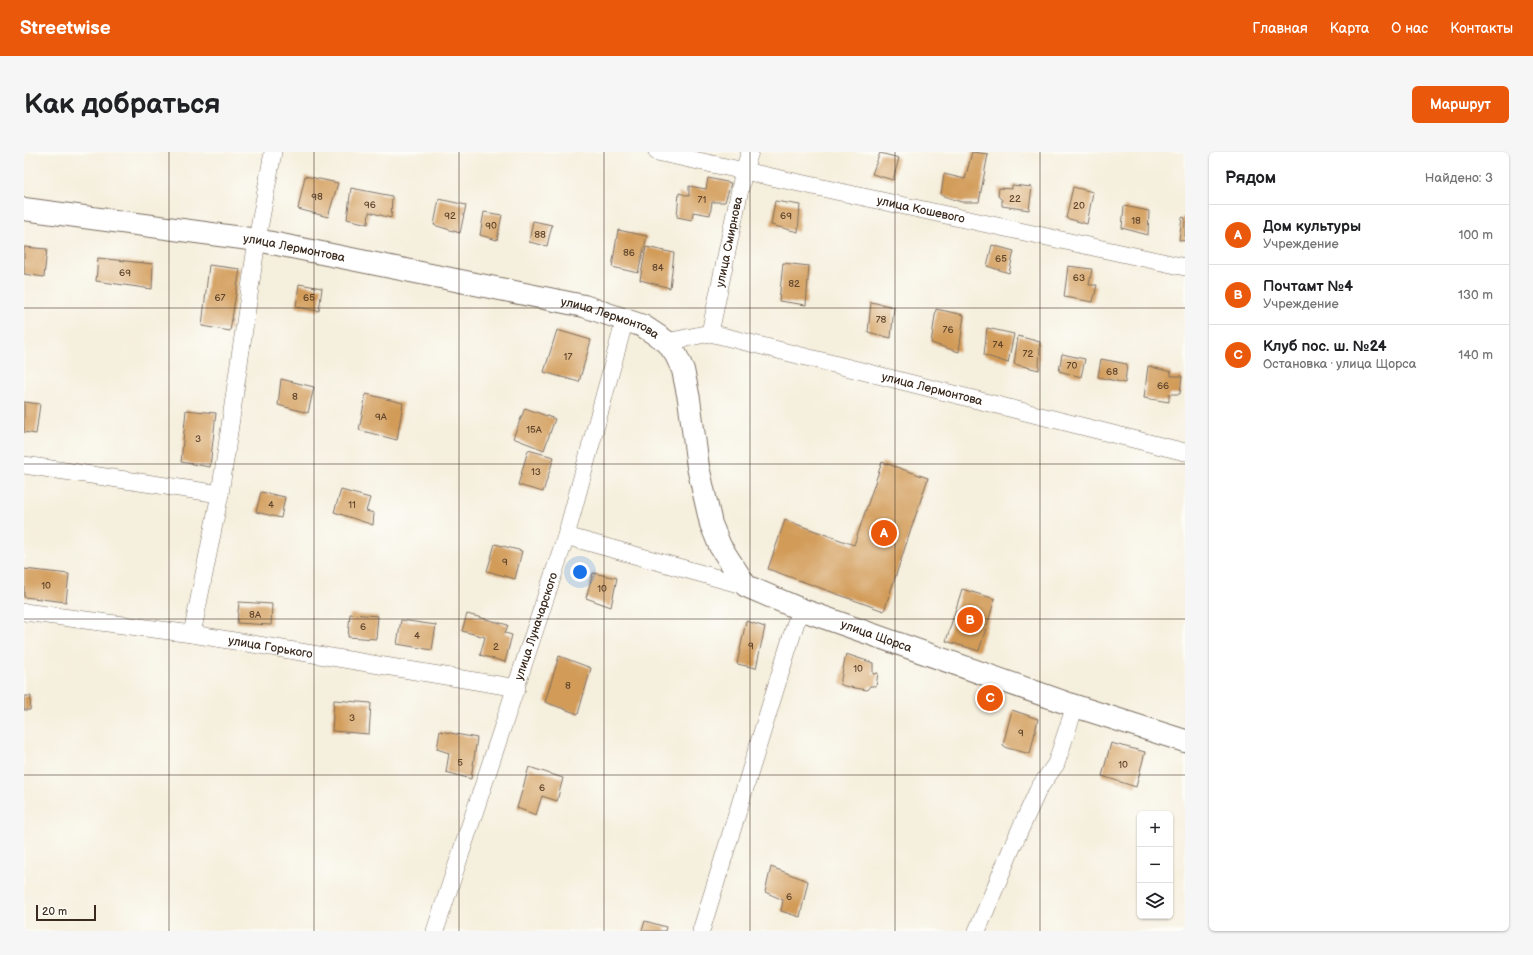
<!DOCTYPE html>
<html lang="ru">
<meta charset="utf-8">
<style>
:root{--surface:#fff;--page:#f6f6f6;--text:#202124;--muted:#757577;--line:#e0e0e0;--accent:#ea580c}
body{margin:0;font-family:"Balsamiq Sans",sans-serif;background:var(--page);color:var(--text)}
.controls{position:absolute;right:12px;bottom:12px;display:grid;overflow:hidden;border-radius:6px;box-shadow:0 1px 3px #0004}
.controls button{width:36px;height:36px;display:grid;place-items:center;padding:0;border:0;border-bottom:1px solid var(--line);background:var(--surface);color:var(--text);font:20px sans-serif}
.scale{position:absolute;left:12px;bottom:10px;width:60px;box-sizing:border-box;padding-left:4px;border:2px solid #3b2a1e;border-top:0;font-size:11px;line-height:14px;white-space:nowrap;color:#3b2a1e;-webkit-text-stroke:3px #fdfcf7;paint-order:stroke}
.you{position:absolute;left:556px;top:420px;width:14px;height:14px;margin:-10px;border:3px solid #fff;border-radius:50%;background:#1a73e8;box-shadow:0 0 0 6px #1a73e833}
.badge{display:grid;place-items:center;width:26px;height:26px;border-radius:50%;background:var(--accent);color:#fff;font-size:13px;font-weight:700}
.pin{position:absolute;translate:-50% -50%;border:2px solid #fff;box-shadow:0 1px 4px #0006}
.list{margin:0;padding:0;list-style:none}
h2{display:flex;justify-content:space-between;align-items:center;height:52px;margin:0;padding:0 16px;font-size:17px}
h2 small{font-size:13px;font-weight:400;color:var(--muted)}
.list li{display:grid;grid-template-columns:26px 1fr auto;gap:12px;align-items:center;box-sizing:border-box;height:60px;padding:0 16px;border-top:1px solid var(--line)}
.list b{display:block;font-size:15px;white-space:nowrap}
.list p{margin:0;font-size:13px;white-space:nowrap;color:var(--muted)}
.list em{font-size:13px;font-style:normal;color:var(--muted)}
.icon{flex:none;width:22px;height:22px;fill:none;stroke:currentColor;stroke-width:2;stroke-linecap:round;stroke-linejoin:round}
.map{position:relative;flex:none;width:1161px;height:779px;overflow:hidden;border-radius:6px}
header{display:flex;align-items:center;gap:24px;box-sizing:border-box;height:56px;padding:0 20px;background:var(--accent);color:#fff}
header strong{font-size:19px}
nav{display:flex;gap:22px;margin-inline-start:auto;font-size:14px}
.intro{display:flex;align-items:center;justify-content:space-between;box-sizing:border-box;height:96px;padding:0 24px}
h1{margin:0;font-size:28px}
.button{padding:10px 18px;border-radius:6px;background:var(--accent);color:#fff;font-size:14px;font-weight:700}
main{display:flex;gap:24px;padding:0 24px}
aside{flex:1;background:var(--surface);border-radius:6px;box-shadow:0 1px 3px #0004}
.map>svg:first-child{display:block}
.building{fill:#d29b59}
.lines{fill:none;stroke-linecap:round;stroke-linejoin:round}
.minor-casing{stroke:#7c6f61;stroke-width:18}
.tertiary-casing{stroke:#7c6f61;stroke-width:24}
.minor{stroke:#fff;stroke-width:17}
.tertiary{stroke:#fff;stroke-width:22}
.grid{fill:none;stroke:#3b2a1e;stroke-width:1;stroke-opacity:0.55}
.labels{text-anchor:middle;stroke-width:3;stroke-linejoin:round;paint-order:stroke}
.number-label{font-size:10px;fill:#61462d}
.street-label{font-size:12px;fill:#3b2a1e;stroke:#fdfcf7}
</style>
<header>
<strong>Streetwise</strong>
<nav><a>Главная</a><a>Карта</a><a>О нас</a><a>Контакты</a></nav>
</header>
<div class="intro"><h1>Как добраться</h1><a class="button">Маршрут</a></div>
<main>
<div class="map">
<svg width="1161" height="779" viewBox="0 0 1161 779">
<rect width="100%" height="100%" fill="#fdfcf7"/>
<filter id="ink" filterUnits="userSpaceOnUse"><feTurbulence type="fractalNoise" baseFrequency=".025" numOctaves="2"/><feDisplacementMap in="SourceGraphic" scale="8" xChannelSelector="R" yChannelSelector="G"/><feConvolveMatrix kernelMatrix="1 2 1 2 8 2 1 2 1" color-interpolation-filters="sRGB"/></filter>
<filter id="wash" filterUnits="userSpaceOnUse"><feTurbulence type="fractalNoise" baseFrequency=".012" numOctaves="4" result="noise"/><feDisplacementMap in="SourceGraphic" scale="16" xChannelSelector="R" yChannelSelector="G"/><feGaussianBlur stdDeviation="0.9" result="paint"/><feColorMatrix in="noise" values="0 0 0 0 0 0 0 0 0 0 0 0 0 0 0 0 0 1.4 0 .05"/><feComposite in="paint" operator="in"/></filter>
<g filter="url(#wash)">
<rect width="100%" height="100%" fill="#f5efdd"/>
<g id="blocks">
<!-- building -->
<g class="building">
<path d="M948,0L964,2L955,50H937L917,43L920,22L941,27Z"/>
<path d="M856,1L875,6L869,28L848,22Z"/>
<path d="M281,24L314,31L304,65L274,57Z"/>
<path d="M684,26L707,31L701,50H688L686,63L669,60L668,68L653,65L655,41L665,44V34L682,37Z"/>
<path d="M988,33L1008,35L1005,58L978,54V48L974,44L975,36L988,37Z"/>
<path d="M1049,35L1069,40L1063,72L1042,66Z"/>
<path d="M327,36L368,44L367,66L345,60L344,72L323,67Z"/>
<path d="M415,47L442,53L436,81L410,73Z"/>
<path d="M751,49L776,53L774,80L747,73Z"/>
<path d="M1100,54L1125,59L1124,83L1098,76Z"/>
<path d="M460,60L478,63L473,88L456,83Z"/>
<path d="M1158,65L1161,66V89L1155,88Z"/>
<path d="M509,69L528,73L523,94L505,90Z"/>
<path d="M594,78L623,84L614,121L588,115Z"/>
<path d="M968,93L990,99L985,121L963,114Z"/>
<path d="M0,95L23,97L20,125L0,122Z"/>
<path d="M622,95L650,101L646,136L616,128Z"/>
<path d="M74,106L129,112L128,137L72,129Z"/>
<path d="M759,111L785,114L782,153L755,149Z"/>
<path d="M185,113L216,117L206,179L178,174Z"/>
<path d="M1044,114L1068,117L1065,133H1073L1069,150L1040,145Z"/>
<path d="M275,132L298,136L295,159L272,155Z"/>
<path d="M847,150L870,155L867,186L844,180Z"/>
<path d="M912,157L940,163L935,200L907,191Z"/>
<path d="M963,176L990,182L984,211L960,203Z"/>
<path d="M533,178L567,188L555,230L520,220Z"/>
<path d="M994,184L1016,190L1015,218L990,212Z"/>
<path d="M1038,202L1061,207L1057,225L1035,219Z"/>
<path d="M1077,207L1103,212L1101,231L1074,225Z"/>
<path d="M1124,214L1147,220V224H1158L1156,242H1145V250L1120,246Z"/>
<path d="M257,227L290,235L284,261L254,253Z"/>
<path d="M342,242L379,251L373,288L335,278Z"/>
<path d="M0,250L16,252L12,282L0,280Z"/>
<path d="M501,256L531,267L520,298L489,286Z"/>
<path d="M162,258L192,261L186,315L157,310Z"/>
<path d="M504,298L530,305L519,340L494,333Z"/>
<path d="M858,310L904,326L860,459L744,417L761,368L830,393Z"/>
<path d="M317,338L346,346L342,359L350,361L349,373L310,360Z"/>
<path d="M237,340L261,345L257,366L232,360Z"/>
<path d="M471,392L498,399L491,427L463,419Z"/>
<path d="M0,417L45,422L42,450L0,445Z"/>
<path d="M569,421L593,426L587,455L562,446Z"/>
<path d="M938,437L971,447L955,499L922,489Z"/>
<path d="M215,450L248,452L247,473L213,471Z"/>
<path d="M326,462L354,464L352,487L324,485Z"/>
<path d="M443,462L484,473L481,481L488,483L481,510L456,503L461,485L438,479Z"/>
<path d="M377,468L412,473L408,498L373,492Z"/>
<path d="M722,469L741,475L732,516L713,512Z"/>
<path d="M822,502L849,511V522L854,521L852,534H846L843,538L820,534L816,532Z"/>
<path d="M535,504L567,516L554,562L521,550Z"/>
<path d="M0,544H7L6,558H0Z"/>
<path d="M310,548L347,551L345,582L308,579Z"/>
<path d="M988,558L1014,567L1006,602L983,596L979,593Z"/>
<path d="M416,579L453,586L447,627L422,620L425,601L413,597Z"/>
<path d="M1087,591L1121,600L1112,635L1078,624Z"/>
<path d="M505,615L539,626L533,649L518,644L512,663L493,656Z"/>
<path d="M747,715L784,729L776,765L757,759L759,748L741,740Z"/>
<path d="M621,769L642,775L641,779H618Z"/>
</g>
</g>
</g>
<g filter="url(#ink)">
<use href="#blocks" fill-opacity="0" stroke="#7c6f61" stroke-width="1"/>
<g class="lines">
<defs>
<g id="minor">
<path id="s1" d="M633,0L1161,115"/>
<path id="s2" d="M686,181L720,18L726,0"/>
<path id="s3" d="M643,190L686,181L1161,300"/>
<path d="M0,313L196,342"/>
<path d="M542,384L722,434"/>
<path id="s4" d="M0,460L168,482L493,536"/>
<path d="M168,482L196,342L233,88L249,0"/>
<path id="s5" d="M411,779L542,384L601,167"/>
<path d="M677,779L776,457"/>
<path d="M953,779L989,693L1015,636L1032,612L1051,554"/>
</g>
<g id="tertiary">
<path id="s6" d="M0,57L233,88L560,154L619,174L643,190L652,203L659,218L665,247L674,315L687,372L696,394L722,434L776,457L1051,554L1161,589"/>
</g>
</defs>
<!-- minor casing -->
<use href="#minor" class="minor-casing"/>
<!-- tertiary casing -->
<use href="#tertiary" class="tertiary-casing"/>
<!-- minor -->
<use href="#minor" class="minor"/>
<!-- tertiary -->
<use href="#tertiary" class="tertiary"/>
</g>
</g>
<!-- grid -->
<path class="grid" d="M145,0V779M290,0V779M435,0V779M580,0V779M726,0V779M871,0V779M1016,0V779M0,156H1161M0,312H1161M0,467H1161M0,623H1161"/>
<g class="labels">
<!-- number labels -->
<g class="number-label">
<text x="293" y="48">98</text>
<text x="991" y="50">22</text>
<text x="678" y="51">71</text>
<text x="346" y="56">96</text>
<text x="1055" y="57">20</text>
<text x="426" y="67">92</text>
<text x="762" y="67">69</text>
<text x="1112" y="72">18</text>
<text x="467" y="77">90</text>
<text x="516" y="86">88</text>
<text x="605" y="104">86</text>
<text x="977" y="110">65</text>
<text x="634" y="119">84</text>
<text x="101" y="124">69</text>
<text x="1055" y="129">63</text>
<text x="770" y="135">82</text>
<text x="196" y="149">67</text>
<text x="285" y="149">65</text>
<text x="857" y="171">78</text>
<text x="924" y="181">76</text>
<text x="974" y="196">74</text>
<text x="1004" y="205">72</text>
<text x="544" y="208">17</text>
<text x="1048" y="217">70</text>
<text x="1088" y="223">68</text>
<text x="1139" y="237">66</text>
<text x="271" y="248">8</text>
<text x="357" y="268">9А</text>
<text x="510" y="281">15А</text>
<text x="174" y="290">3</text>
<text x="512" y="323">13</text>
<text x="247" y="356">4</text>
<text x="328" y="356">11</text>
<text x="481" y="413">9</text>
<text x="22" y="437">10</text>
<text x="578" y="440">10</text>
<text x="231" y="466">8А</text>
<text x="339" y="478">6</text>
<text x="393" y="487">4</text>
<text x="727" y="497">9</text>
<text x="472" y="498">2</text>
<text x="834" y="520">10</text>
<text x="544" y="537">8</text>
<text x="328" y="569">3</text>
<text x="997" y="584">9</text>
<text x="436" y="614">5</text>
<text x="1099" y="616">10</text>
<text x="518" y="639">6</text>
<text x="765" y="748">6</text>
</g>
<!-- street labels -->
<g class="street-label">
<text dy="4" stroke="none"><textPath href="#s1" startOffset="270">улица Кошевого</textPath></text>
<text dy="4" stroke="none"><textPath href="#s2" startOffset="93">улица Смирнова</textPath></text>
<text dy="4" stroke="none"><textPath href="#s6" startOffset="273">улица Лермонтова</textPath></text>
<text dy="4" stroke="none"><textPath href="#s6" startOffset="597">улица Лермонтова</textPath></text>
<text dy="4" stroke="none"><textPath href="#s3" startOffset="273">улица Лермонтова</textPath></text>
<text dy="4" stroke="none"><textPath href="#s5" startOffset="321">улица Луначарского</textPath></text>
<text dy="4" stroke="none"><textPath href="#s6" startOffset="1060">улица Щорса</textPath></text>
<text dy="4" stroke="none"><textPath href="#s4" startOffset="249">улица Горького</textPath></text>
</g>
</g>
</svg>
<div class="controls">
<button>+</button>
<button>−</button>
<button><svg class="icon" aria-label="layers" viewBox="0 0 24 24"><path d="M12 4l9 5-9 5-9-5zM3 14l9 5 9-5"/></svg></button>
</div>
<div class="scale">20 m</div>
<div class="you"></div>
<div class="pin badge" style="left:860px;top:381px">A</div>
<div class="pin badge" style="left:946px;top:468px">B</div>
<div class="pin badge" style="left:966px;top:546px">C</div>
</div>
<aside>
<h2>Рядом<small>Найдено: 3</small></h2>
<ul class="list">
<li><span class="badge">A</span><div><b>Дом культуры</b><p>Учреждение</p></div><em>100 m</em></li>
<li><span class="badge">B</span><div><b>Почтамт №4</b><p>Учреждение</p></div><em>130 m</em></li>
<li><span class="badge">C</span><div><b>Клуб пос. ш. №24</b><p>Остановка · улица Щорса</p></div><em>140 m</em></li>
</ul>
</aside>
</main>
